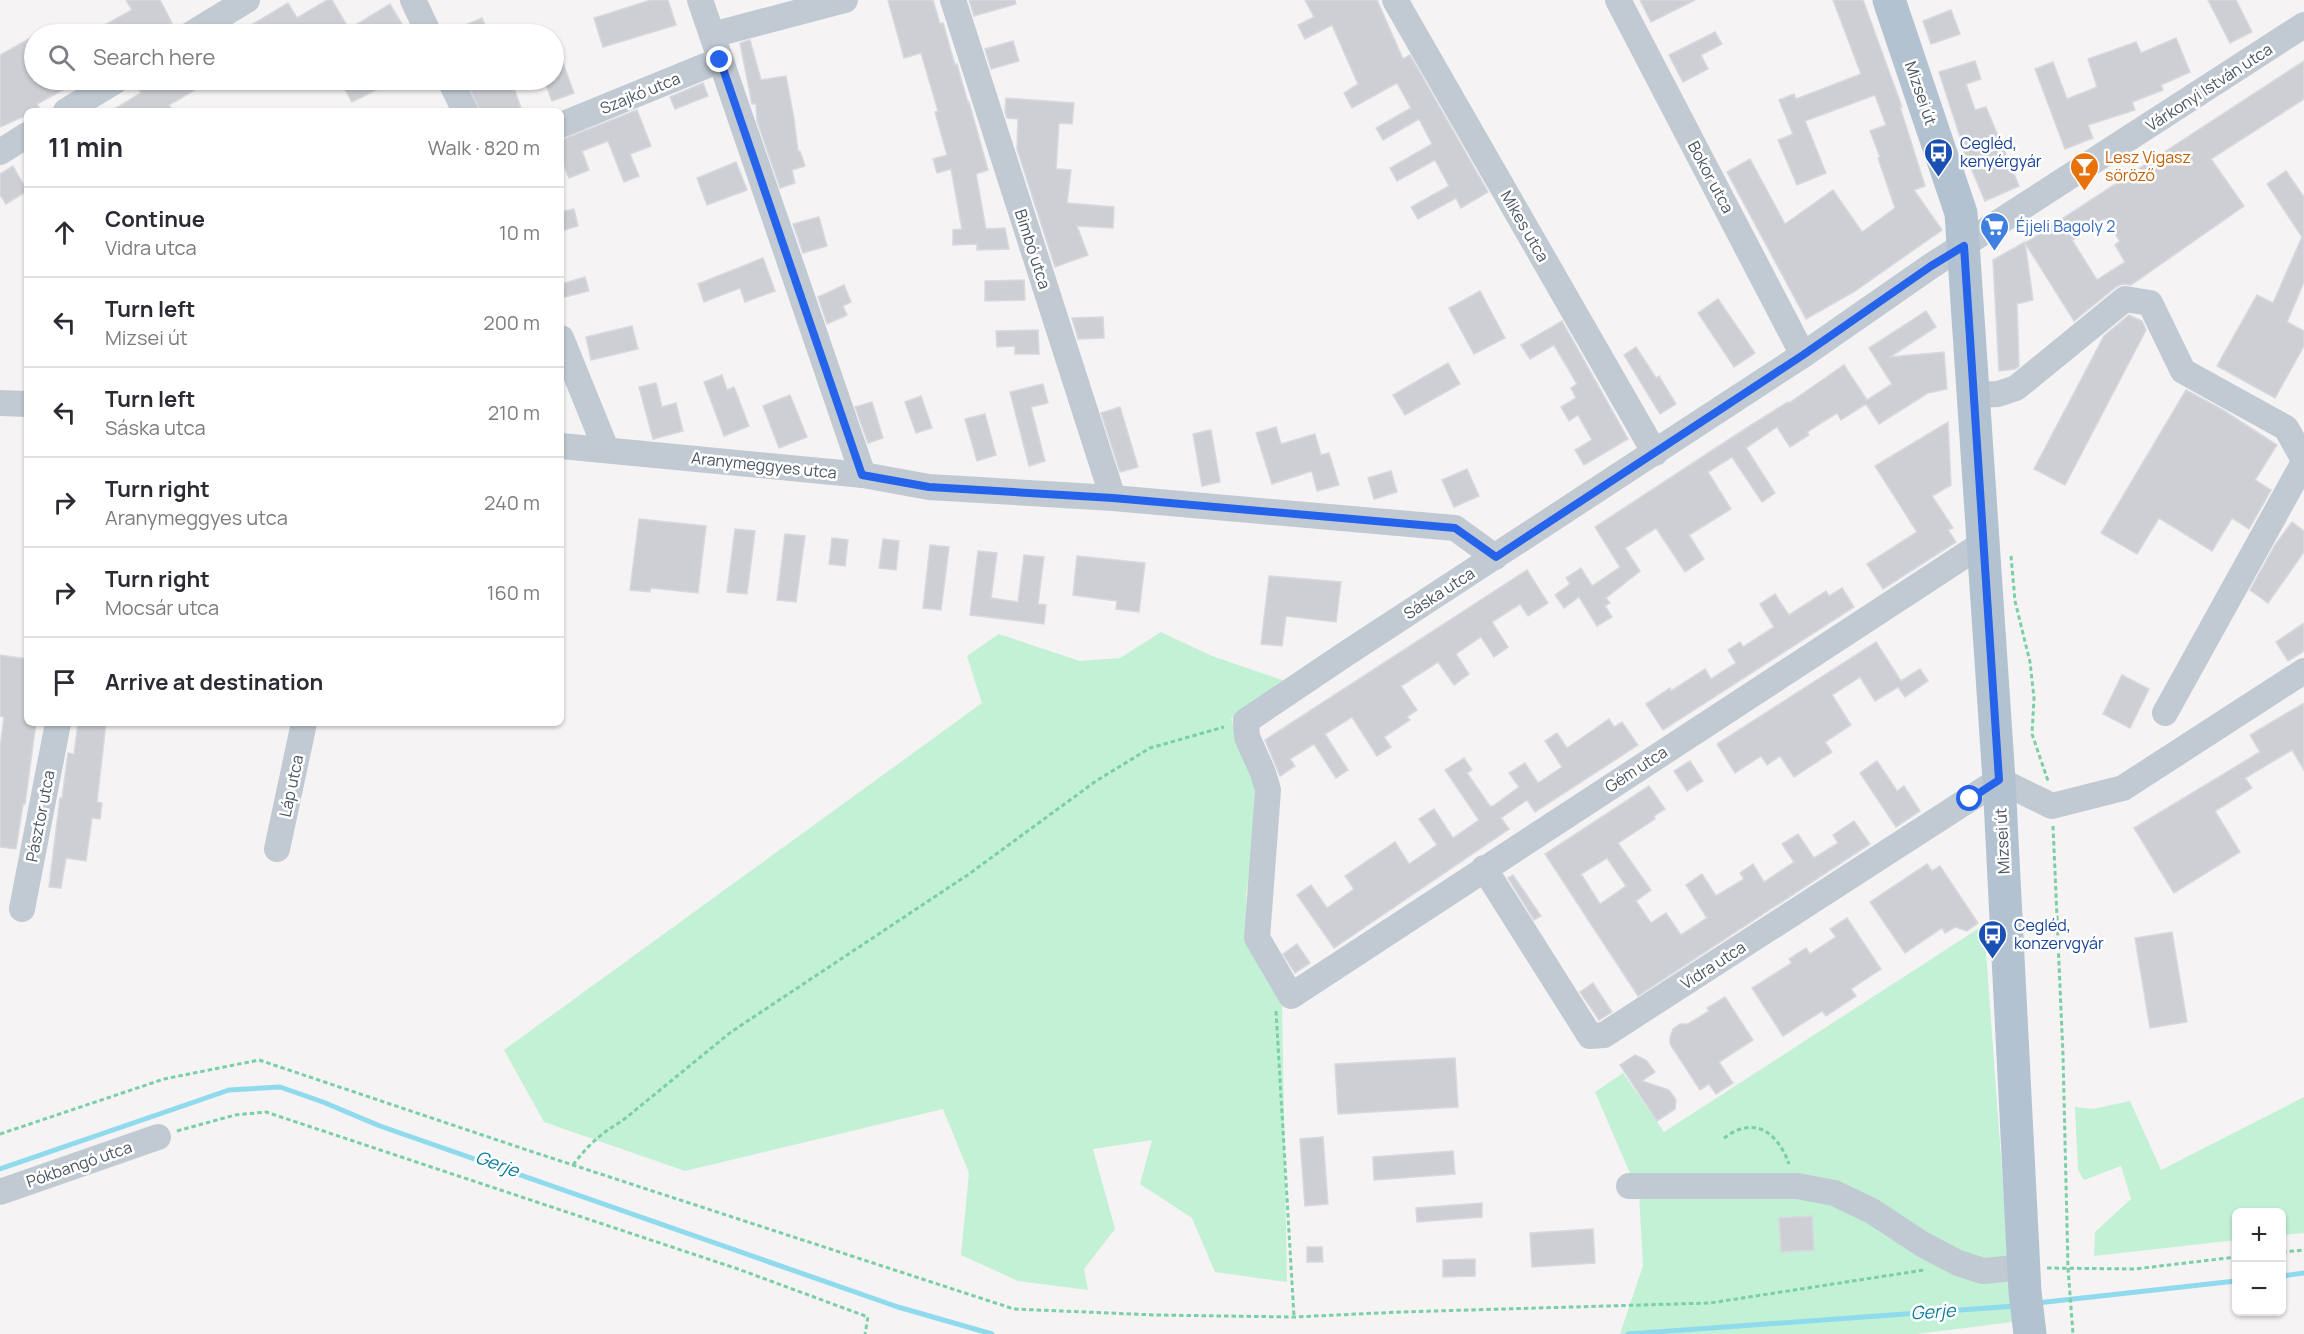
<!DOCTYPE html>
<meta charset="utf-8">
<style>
:root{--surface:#fff;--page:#f2f2f3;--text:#2b2b33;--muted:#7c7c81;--line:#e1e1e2}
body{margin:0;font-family:Manrope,sans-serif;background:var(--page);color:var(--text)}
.controls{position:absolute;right:18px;bottom:18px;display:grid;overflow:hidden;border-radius:9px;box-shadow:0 2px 4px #0004}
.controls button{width:54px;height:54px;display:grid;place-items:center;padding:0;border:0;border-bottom:2px solid var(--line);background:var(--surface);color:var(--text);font:30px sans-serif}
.stop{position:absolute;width:18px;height:18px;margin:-14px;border:4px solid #2563eb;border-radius:50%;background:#fff}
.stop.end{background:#2563eb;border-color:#fff;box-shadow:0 2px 6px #0008}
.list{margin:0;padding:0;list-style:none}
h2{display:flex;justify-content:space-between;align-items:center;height:78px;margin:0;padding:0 24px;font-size:26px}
h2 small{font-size:20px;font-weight:400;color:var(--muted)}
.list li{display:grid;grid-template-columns:39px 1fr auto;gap:18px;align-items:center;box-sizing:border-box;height:90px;padding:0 24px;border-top:2px solid var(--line)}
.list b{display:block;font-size:22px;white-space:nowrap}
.list p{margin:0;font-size:20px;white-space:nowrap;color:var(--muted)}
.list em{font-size:20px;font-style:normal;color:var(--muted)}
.icon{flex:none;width:33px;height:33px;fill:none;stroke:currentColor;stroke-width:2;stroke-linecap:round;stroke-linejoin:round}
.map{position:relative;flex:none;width:2304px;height:1334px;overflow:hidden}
.search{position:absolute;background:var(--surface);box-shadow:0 2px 4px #0004;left:24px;top:24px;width:540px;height:66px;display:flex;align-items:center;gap:15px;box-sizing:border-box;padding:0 21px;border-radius:33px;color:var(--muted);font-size:22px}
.panel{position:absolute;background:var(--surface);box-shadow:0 2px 4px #0004;left:24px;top:108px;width:540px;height:618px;border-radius:9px}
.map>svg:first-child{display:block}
.green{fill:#c3f1d5}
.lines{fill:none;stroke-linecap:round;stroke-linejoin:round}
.stream{stroke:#90daee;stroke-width:5}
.building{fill:#cdcfd5;stroke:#d7d9de;stroke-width:1.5;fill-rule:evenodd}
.path{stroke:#7ad0a6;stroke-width:3;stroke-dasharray:4.5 3;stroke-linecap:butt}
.minor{stroke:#c1cad2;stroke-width:26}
.major{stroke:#b3c2d1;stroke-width:33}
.route{stroke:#2563eb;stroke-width:8}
.labels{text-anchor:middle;stroke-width:5;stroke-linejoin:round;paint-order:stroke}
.street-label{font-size:16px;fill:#4a5661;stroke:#fff}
.transit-label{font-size:16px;fill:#164399;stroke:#fff;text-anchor:start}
.food-label{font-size:16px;fill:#c56008;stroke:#fff;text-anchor:start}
.shop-label{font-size:16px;fill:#366cbe;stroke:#fff;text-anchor:start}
.water-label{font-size:18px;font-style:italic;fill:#0c7c9b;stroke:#fff}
</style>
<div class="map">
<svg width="2304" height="1334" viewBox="0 0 2304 1334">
<rect width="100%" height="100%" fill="#f5f3f3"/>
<!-- green -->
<g class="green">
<path d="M1161,632L1212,656L1285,681L1231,719L1254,776L1256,838L1246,894L1248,944L1282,1004L1287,1282L1215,1272L1192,1218L1140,1184L1152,1140L1093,1149L1115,1229L1084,1269L1088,1290L1018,1281L961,1255L969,1173L943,1109L685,1171L544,1122L504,1050L982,703L967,656L999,634L1080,661L1120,658Z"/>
<path d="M1984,925L2013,1322L1917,1334H1620L1643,1266L1639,1194L1595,1092L1623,1073L1664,1132Z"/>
<path d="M2304,1097V1233L2282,1235V1212H2236V1240L2094,1256L2095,1232L2131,1199L2121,1166L2084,1180L2078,1170L2075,1107L2093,1109L2130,1101L2161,1170Z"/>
</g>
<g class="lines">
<!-- stream -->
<g class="stream">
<path d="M0,1169L229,1090L280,1087L323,1102L380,1126L898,1307L992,1334"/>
<path d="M2282,1276L2304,1273"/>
<path d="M2037,1303L2236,1281"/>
<path d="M1628,1334L2015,1306"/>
</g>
</g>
<!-- building -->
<g class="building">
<path d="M126,0H160L172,23L152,34H88L132,10Z"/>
<path d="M327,0H332L349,29L390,4L402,24L386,34H236L288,3L297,18Z"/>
<path d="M651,0H668L676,25L603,47L594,18Z"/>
<path d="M888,0H933L940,24L943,23L955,65L957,64L968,103L969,102L988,170L976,174L986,229L1005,228L1009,249L977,250V244L953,245V230L962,229L951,169L937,173L933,159L947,155L935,112L938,111L921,53L904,58Z"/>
<path d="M969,0H1015L1016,4L974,16Z"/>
<path d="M1305,0H1377L1403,59L1410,55L1488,192L1461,208L1456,198L1418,219L1411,207L1449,186L1435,160L1397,181L1390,168L1432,144L1419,119L1383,140L1376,128L1411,108L1397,83L1352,108L1344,93L1358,84L1332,25L1305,39L1298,25L1314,17Z"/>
<path d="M1640,0H1695L1651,22Z"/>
<path d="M1833,0H1863L1902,107H1900L1925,186L1914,190L1942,230L1855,291L1806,319L1727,172L1750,159L1785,224L1833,190L1862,232L1895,208L1878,158L1880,157L1870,131L1886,125L1875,95L1805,121L1826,173L1797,185L1778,140L1793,134L1779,100L1794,94L1796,99L1861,74Z"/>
<path d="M2208,0H2236L2252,32L2230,43Z"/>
<path d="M1951,10L1960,34L1931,44L1923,21Z"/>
<path d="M482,18L489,34H444Z"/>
<path d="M1715,32L1722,44L1701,55L1708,69L1683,82L1669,55Z"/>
<path d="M34,36V80H81L37,104L39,107L33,111H27V115L0,127V55Z"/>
<path d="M2176,38L2190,72L2161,85L2163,90L2132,102L2135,110L2088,125L2093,138L2065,149L2035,69L2053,62L2067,99L2097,87L2088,59L2136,42L2141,53Z"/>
<path d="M750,40L761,80L786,76L794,119L798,151H800L805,166L792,170L795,183L780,188L757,121L756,104H752L740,43Z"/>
<path d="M554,41H555L574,93L552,101L544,80H554Z"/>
<path d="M1013,41L1019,61L991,69L985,49Z"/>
<path d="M1975,61L1981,79L1966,84L1975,110L1986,107L2019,186L1985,201L1962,147L1963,146L1939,72Z"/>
<path d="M2304,61V99L2211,159L2244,206L2131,285L2122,284L2116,287L2074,321L2025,243ZM2105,219L2120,241L2115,245L2125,262L2097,280L2072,240Z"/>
<path d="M157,80H212L169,105L173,111H111L141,93L139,90Z"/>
<path d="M355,80H396L352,102L343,86Z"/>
<path d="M466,80H511L521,108L513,111H480Z"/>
<path d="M703,83L708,96L675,109L670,97Z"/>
<path d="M1006,98L1074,103L1072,124L1059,123L1056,169L1071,170L1067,203L1114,207L1113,228L1077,226L1088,255L1055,267L1017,149L1018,119L1007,118L1005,112Z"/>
<path d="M637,110L651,146L630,154L639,176L624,182L608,141L582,151L589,170L569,178L561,158V140Z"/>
<path d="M736,162L747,190L707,205L697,178Z"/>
<path d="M13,166L27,191L6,204L0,195V174Z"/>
<path d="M2286,171L2304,197V282L2287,322L2304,331V346L2275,398L2217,366L2257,295L2273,303L2302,237L2267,184Z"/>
<path d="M574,209L578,226L561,231V212Z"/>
<path d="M819,217L827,246L803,253L793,224Z"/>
<path d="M2025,242L2033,300L2017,304L2019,366L2015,369L1999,371L1993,260Z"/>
<path d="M763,258L775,291L745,302L740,288L704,302L698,284Z"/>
<path d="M585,277L589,291L561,298V284Z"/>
<path d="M1024,280L1025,300L985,301V281Z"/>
<path d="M844,285L851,302L843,306L847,315L827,324L818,297Z"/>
<path d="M1480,291L1505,338L1474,354L1449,308Z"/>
<path d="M1718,299L1755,353L1734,367L1698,313Z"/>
<path d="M1926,311L1936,327L1890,357L1944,352L1947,389L1928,393L1879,424L1866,404L1841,420L1837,413L1807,432L1809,435L1790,447L1777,427L1746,448L1775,493L1762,502L1732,457L1708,472L1731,509L1689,535L1704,559L1685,572L1656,528L1625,548L1640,571L1606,598L1610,603L1605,606L1612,617L1597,626L1579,597L1564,608L1555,595L1570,584L1566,578L1581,568L1592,586L1620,567L1595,527L1748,427L1788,402L1789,403L1844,365L1867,400L1892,384L1869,348Z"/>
<path d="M2129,315L2142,321L2146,330L2065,485L2034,469L2104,336Z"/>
<path d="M1103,317L1104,338L1078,339L1072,318Z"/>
<path d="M1562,321L1628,439L1584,465L1575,450L1592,440L1578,415L1569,421L1561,407L1576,398L1571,388L1577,384L1554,345L1530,359L1521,345Z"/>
<path d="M632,326L638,349L591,360L586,337Z"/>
<path d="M1038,330L1039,354H1015V346L997,347L996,331Z"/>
<path d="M1636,347L1656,378L1659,376L1676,404L1660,414L1624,355Z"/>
<path d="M1448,363L1460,384L1405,415L1393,395Z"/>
<path d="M722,375L727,390L734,387L749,426L724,436L704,382Z"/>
<path d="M656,383L662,407L676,403L683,431L653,439L639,387Z"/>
<path d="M1043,384L1048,403L1031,407L1045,461L1029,466L1010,392Z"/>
<path d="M2186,390L2223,410L2277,445L2255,480L2271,490L2249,529L2232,518L2212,551L2159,518L2137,554L2101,533Z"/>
<path d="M790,395L807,437L779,448L763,406Z"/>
<path d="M921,396L932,428L916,433L905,402Z"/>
<path d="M872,402L883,438L868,443L855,407Z"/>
<path d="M1120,407L1138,467L1120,472L1101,413Z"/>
<path d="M985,414L996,455L977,461L965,419Z"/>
<path d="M1948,422L1951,485L1932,496L1953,528L1948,530L1956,542L1883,589L1867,564L1917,532L1875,466Z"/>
<path d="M1276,427L1281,444L1315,434L1321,455L1329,453L1339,485L1317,491L1312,471L1272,484L1256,433Z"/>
<path d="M1211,430L1220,482L1202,486L1193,434Z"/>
<path d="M1467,469L1479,496L1454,507L1442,480Z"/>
<path d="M1391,471L1397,492L1374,499L1368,478Z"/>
<path d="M639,519L706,526L698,593L651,588L650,592L630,590Z"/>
<path d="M2292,522L2304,531V552L2268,603L2250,590L2275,545Z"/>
<path d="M735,529L755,531L747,594L727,592Z"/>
<path d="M785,534L805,536L796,602L777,600Z"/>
<path d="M832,538L848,540L845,566L829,564Z"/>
<path d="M883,539L899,541L896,570L879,568Z"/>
<path d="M930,545L949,547L941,610L923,608Z"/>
<path d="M978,551L997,553L991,598L1018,602L1024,555L1044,557L1038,604L1046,605L1044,624L970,615Z"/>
<path d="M1077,556L1145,563L1139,612L1116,609L1117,601L1073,595Z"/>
<path d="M1527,570L1548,603L1528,616L1520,604L1492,622L1508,647L1494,657L1481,637L1456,654L1469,674L1454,685L1438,662L1401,686L1417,710L1407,717L1410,720L1384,737L1391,747L1377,756L1352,717L1325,734L1348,770L1336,778L1314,744L1290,759L1295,766L1280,776L1265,740Z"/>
<path d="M1269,576L1341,582L1336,622L1286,616L1282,646L1261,644Z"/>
<path d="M1842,588L1854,607L1663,730L1646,704L1670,688L1671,691L1705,669L1711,679L1736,663L1728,650L1740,642L1743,647L1774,627L1760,604L1775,594L1789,615L1826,591L1829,596Z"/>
<path d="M2304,623V651L2288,661L2276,642Z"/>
<path d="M1876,642L1901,681L1920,669L1928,681L1905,697L1898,687L1875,701L1860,677L1832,695L1851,725L1825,742L1832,752L1794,777L1780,756L1767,765L1761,756L1735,773L1717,744Z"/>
<path d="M0,655L27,659V723H36L25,804H23L16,849L0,847V748L4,717L0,716Z"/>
<path d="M2122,675L2149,689L2130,728L2103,714Z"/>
<path d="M2304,703V770L2292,750L2245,778L2252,788L2215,811L2240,852L2174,893L2134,828L2260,752L2250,735Z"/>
<path d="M1609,719L1614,727L1622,722L1638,745L1535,812L1527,800L1501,818L1509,829L1334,948L1297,895L1311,885L1327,908L1354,889L1345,876L1395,842L1409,864L1437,845L1419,819L1434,809L1453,838L1479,820L1445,770L1464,758L1472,770L1467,773L1490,806H1493L1519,787L1509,773L1525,763L1538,783L1562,767L1545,741L1557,733L1567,748Z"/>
<path d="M78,723H106L97,802L102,803L100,819L92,818L86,861L66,858L61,888L49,887L60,798H62L68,753L74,754Z"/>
<path d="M1690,761L1703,781L1687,791L1674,771Z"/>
<path d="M1877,761L1897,791L1904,786L1920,811L1896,827L1860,773Z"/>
<path d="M1649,786L1665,809L1654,816L1655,819L1618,843L1651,890L1636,901L1651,923L1666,913L1681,935L1707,918L1686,885L1702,874L1716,896L1744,879L1740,873L1753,864L1764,882L1794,862L1782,844L1798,834L1814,858L1838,843L1833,835L1854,821L1870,844L1638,996L1545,854ZM1607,858L1626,886L1600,904L1581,874Z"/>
<path d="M1927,864L1932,871L1940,866L1978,923L1967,931L1955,927L1945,933L1942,928L1905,953L1870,902Z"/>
<path d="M1513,875L1541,916L1534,920L1508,878Z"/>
<path d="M1847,918L1881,969L1851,989L1856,996L1826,1016L1822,1011L1783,1036L1752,988L1792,963L1789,959L1806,948L1810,954L1836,937L1830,929Z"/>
<path d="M2172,932L2187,1022L2150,1028L2135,938Z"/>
<path d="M1297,944L1310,963L1295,973L1283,954Z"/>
<path d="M1593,983L1612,1012L1599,1020L1580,992Z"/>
<path d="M1725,997L1753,1040L1719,1062L1733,1083L1716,1094L1709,1084L1700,1090L1670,1044V1038L1673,1029L1680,1024H1688L1709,1011L1707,1008Z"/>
<path d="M1635,1055L1646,1060L1655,1072L1642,1081L1669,1090L1676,1100L1675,1109L1657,1121L1620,1065Z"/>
<path d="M1455,1058L1458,1107L1338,1114L1335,1064Z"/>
<path d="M1323,1137L1328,1204L1305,1206L1300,1139Z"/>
<path d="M1453,1151L1455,1174L1374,1180L1373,1157Z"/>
<path d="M1482,1203V1217L1417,1222L1416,1208Z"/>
<path d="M1812,1216L1814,1250L1781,1252L1779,1218Z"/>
<path d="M1593,1229L1595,1263L1532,1267L1530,1233Z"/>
<path d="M1307,1247H1322L1323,1262H1307Z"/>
<path d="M1475,1259V1276L1443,1277V1260Z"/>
</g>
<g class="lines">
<!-- path -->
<g class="path">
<path d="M2011,556L2015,601L2030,662L2034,698L2032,734L2048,781"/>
<path d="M2053,826L2063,1055L2068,1268L2073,1334"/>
<path d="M1276,1011L1294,1317"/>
<path d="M177,1131L235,1115L266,1112L738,1269L868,1317L865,1334"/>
<path d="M0,1134L164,1079L259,1060L527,1150L1014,1309L1156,1315L1294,1317L1400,1312L1710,1303L1924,1270"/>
<path d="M1724,1138C1729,1135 1735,1130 1741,1129C1766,1121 1782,1144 1789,1164"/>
<path d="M573,1165C587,1146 601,1133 622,1121L731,1032L969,874L1096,781L1150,748L1224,727"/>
<path d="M2282,1252L2304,1250"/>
<path d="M2047,1268L2135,1269L2236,1257"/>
</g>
<!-- minor -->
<g class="minor">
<path d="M413,0L429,34"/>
<path d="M700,0L863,475"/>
<path d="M953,0L1113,498"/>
<path d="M1395,0L1655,453"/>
<path d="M1618,0L1803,355"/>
<path d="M191,34L247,0"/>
<path d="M712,35L845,0"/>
<path d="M450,80L465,111"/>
<path d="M66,111L117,80"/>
<path d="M561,125L720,60"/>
<path d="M0,152L27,135"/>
<path d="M561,338L606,449"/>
<path d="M1973,395L1998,394L2016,388L2125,299L2150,303L2183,371L2286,428L2304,460"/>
<path d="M0,403L27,404"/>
<path d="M561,446L863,475L929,487L1113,498L1455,528L1495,557"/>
<path d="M1982,544L1291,996L1257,938L1268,790L1263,773L1247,737L1246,721L1344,655L1803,355L1931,266L2304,25"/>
<path d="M2165,713L2304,462"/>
<path d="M277,849L304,723"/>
<path d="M1484,868L1590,1036L1604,1035L1999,780L2052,806L2123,788L2304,671"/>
<path d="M22,909L58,723"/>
<path d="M1629,1186H1797L1834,1193L1872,1211L1922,1244L1958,1263L1983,1271L2025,1267"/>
<path d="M0,1192L158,1137"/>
</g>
<!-- major -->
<path class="major" d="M1889,0L1961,213L1999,780L2025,1292L2030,1334"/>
</g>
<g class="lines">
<!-- route -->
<path class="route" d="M720,60L862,475L929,487L1113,498L1455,528L1496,557L1803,355L1931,266L1964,246L1999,780L1970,799"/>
</g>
<!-- icons -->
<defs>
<symbol id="bus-pin" viewBox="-11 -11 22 30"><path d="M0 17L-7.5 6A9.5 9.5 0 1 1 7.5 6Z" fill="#1a4fb4" stroke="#fff"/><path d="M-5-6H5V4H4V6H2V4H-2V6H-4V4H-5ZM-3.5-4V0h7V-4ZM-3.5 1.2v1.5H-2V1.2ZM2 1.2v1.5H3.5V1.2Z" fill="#fff"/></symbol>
<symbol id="bar-pin" viewBox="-11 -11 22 30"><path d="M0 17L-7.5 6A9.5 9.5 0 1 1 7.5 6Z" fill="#e8710a" stroke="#fff"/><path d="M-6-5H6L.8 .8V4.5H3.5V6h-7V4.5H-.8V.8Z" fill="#fff"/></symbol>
<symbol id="supermarket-pin" viewBox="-11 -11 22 30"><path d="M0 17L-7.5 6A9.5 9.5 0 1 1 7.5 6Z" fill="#3f7fe0" stroke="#fff"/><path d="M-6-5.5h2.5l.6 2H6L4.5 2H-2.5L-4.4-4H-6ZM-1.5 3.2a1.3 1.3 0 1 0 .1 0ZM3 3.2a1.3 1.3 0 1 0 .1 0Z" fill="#fff"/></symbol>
</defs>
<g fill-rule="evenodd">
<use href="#bus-pin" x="1922" y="136" width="33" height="45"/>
<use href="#bar-pin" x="2068" y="150" width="33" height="45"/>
<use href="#supermarket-pin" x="1978" y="210" width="33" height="45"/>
<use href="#bus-pin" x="1976" y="918" width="33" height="45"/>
</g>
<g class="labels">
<!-- street labels -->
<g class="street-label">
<text transform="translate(2209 87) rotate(-33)" y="6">Várkonyi István utca</text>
<text transform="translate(640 93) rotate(-22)" y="6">Szajkó utca</text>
<text transform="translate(1921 93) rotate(71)" y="6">Mizsei út</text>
<text transform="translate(1711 177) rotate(62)" y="6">Bokor utca</text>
<text transform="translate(1525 226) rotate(60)" y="6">Mikes utca</text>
<text transform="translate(1033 249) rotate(72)" y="6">Bimbó utca</text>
<text transform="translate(764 465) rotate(6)" y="6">Aranymeggyes utca</text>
<text transform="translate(1439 593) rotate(-33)" y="6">Sáska utca</text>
<text transform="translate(1636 769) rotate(-33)" y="6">Gém utca</text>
<text transform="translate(291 786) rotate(-78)" y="6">Láp utca</text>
<text transform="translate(40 816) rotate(-79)" y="6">Pásztor utca</text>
<text transform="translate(2002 841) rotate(-93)" y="6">Mizsei út</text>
<text transform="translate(1713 965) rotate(-33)" y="6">Vidra utca</text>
<text transform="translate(79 1164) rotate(-19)" y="6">Pókbangó utca</text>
</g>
<!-- transit labels -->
<g class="transit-label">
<text x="1960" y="149">Cegléd,<tspan x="1960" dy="18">kenyérgyár</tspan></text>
<text x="2014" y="931">Cegléd,<tspan x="2014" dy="18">konzervgyár</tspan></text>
</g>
<!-- food labels -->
<g class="food-label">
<text x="2105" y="163">Lesz Vigasz<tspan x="2105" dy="18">söröző</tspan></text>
</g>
<!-- shop labels -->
<g class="shop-label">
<text x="2016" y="232">Éjjeli Bagoly 2</text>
</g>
<!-- water labels -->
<g class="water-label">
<text transform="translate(497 1164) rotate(20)" y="6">Gerje</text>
<text transform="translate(1933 1312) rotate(-4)" y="6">Gerje</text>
</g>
</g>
</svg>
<div class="controls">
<button>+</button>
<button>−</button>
</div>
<div class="stop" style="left:1970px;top:799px"></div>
<div class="stop end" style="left:720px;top:60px"></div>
<div class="search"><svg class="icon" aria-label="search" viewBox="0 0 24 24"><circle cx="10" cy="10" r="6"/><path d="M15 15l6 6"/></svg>Search here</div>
<section class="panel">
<h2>11 min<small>Walk · 820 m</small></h2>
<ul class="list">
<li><svg class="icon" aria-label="ahead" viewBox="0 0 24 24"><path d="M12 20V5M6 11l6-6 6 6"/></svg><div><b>Continue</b><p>Vidra utca</p></div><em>10 m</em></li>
<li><svg class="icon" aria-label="left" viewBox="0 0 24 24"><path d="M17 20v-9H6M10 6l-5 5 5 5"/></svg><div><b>Turn left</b><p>Mizsei út</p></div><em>200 m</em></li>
<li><svg class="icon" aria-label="left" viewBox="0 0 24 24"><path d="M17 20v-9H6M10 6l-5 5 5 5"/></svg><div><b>Turn left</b><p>Sáska utca</p></div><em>210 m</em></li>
<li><svg class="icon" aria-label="right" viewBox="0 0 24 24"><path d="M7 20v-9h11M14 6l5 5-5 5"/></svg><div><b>Turn right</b><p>Aranymeggyes utca</p></div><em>240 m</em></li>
<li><svg class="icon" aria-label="right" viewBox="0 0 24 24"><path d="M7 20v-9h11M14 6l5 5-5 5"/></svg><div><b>Turn right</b><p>Mocsár utca</p></div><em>160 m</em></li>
<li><svg class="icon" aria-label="arrive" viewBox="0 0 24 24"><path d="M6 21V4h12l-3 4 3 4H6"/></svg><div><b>Arrive at destination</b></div></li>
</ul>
</section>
</div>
